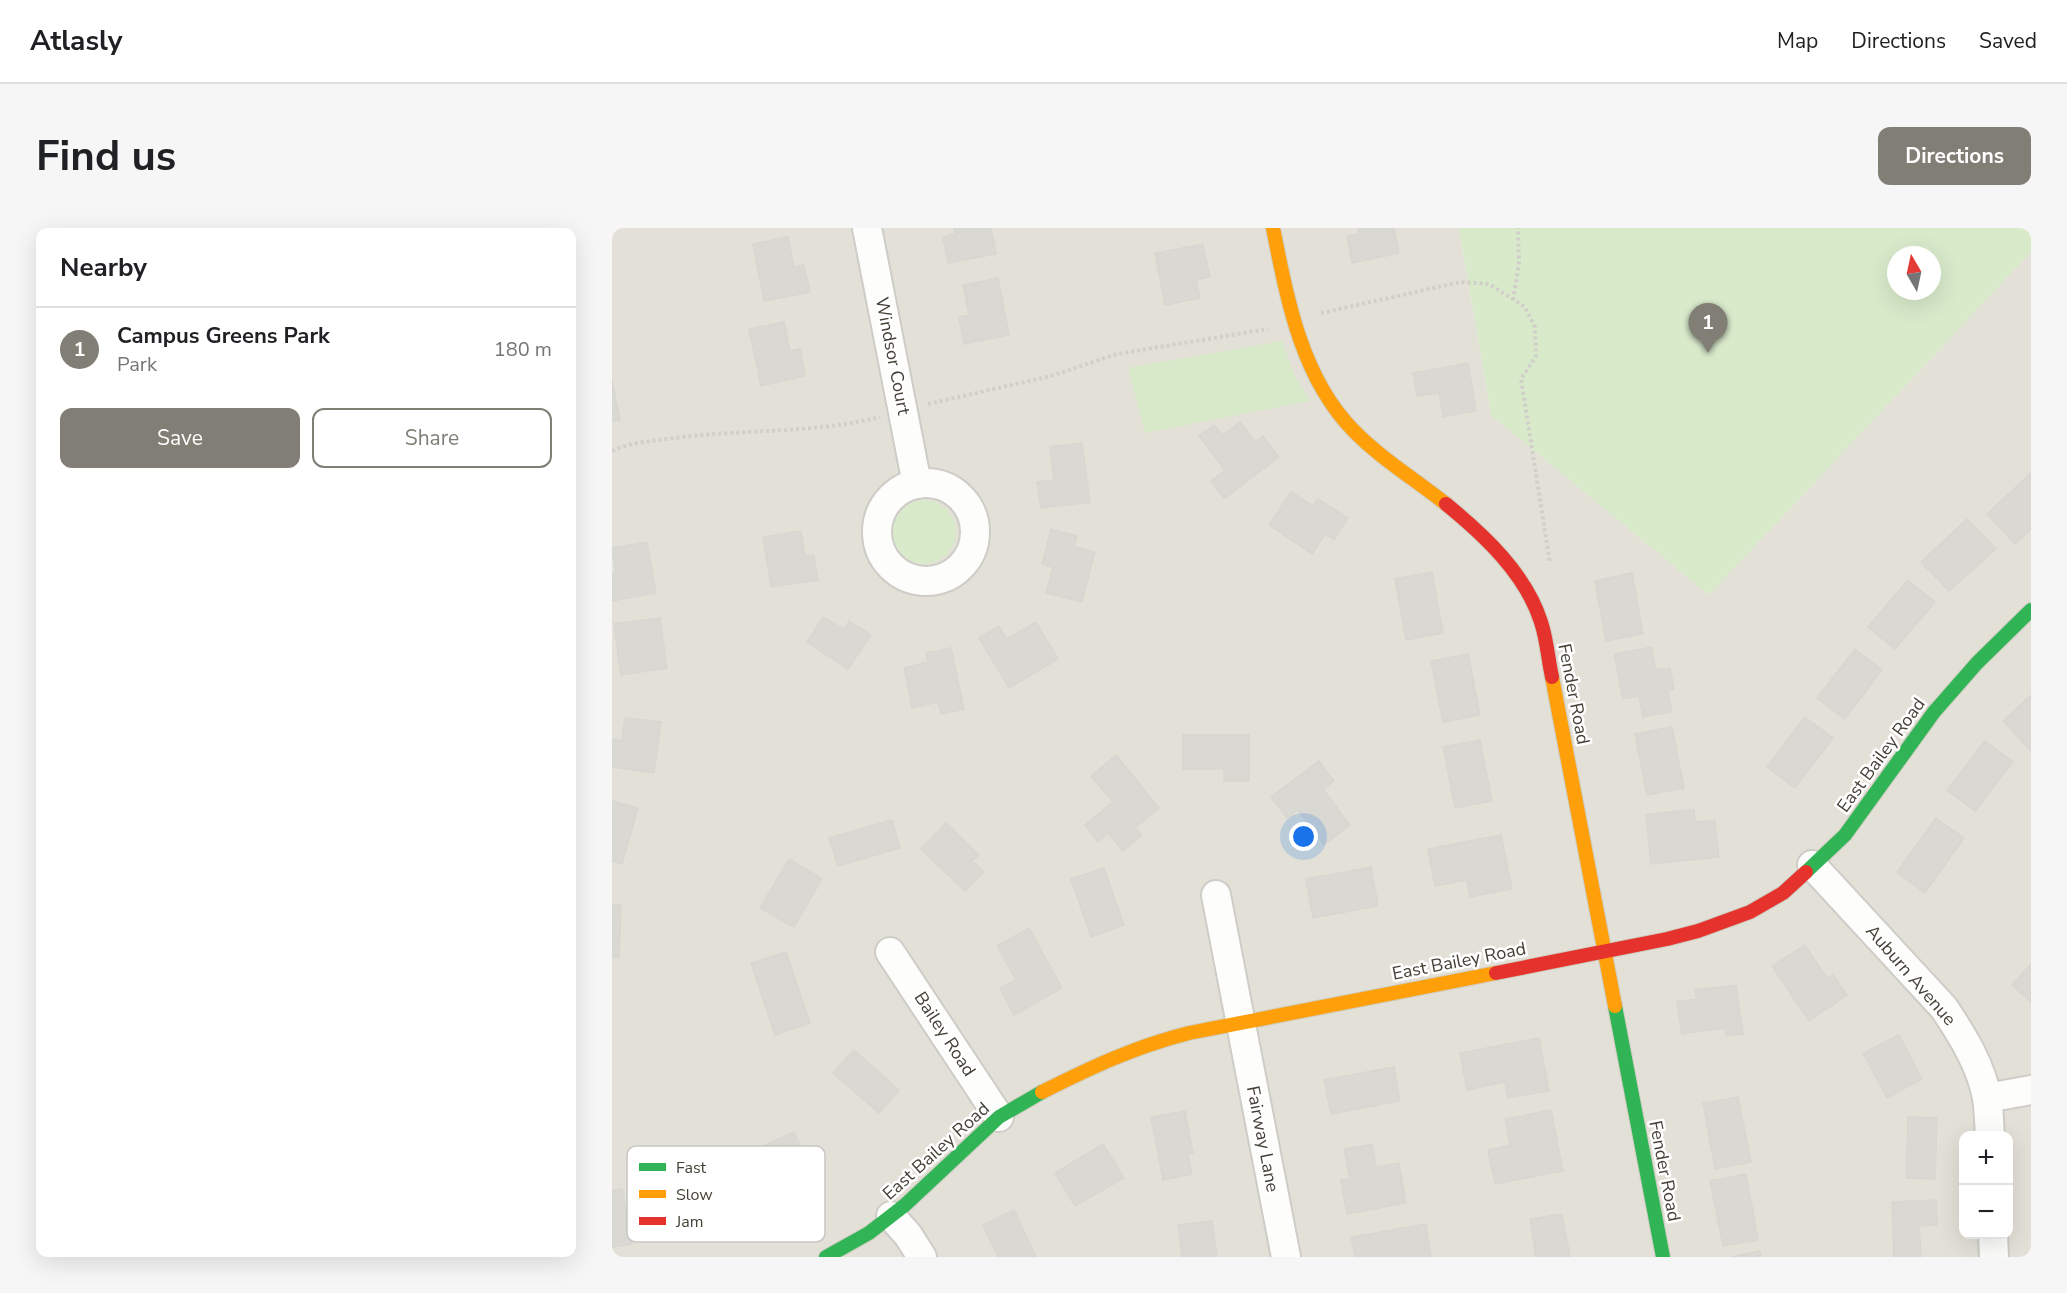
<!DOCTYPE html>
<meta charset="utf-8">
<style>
:root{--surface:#fff;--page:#f6f6f6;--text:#202124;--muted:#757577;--line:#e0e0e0;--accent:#817e75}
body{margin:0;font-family:"Nunito Sans",sans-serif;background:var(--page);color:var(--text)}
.controls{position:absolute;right:18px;bottom:18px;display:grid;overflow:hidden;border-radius:12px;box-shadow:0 6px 24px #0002}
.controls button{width:54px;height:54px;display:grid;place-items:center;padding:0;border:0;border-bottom:2px solid var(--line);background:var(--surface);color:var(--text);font:30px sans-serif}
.compass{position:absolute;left:1275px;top:18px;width:54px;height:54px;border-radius:50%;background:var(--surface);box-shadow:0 6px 24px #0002;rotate:351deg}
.you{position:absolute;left:692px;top:609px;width:21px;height:21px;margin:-15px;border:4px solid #fff;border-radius:50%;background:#1a73e8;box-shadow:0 0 0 9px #1a73e833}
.badge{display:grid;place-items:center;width:39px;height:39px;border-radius:50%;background:var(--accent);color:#fff;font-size:20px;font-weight:700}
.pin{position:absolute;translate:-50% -50px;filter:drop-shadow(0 2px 3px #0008)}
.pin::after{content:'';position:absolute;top:32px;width:21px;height:18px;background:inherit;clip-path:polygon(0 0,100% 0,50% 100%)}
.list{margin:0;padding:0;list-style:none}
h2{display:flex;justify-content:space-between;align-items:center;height:78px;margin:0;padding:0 24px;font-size:26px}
h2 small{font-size:20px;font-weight:400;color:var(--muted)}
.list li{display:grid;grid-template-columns:39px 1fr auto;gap:18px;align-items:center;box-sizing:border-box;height:84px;padding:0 24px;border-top:2px solid var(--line)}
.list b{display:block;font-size:22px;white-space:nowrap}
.list p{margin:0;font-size:20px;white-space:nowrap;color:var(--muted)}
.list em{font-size:20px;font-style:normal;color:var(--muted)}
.actions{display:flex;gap:12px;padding:18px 24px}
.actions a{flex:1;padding:14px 0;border:2px solid var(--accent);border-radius:12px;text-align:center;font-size:21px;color:var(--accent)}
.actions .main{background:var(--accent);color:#fff}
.map{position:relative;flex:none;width:1419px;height:1029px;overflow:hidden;border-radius:12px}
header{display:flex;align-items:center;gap:36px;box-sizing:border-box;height:84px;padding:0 30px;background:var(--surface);border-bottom:2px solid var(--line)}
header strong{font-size:28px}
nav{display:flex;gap:33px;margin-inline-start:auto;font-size:21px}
.intro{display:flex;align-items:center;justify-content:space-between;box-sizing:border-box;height:144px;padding:0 36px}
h1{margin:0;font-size:42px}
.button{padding:15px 27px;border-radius:12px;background:var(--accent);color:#fff;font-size:21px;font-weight:700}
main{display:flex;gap:36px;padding:0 36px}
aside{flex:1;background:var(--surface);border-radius:12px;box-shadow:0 6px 24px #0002}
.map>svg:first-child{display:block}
.residential{fill:#e3e1d7;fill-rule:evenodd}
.green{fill:#d9eacb;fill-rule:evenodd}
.building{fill:#d9d8d2;stroke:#d8d6d0;stroke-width:1.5}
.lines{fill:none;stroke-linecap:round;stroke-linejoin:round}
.street-casing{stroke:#ceccc7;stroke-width:32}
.fast-casing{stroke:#cecdc1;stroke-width:16}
.slow-casing{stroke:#cecdc1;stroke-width:16}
.jam-casing{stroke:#cecdc1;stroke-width:16}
.path{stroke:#d0cfca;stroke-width:4;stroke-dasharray:3 3;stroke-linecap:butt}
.street{stroke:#fdfdfc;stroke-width:28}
.fast{stroke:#30b455;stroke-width:14}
.slow{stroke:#ff9f0a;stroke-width:14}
.jam{stroke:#e5322d;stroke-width:14}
.labels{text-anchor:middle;stroke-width:5;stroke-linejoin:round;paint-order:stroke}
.street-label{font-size:18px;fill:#454136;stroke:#fff}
.key{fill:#fff;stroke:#c7c6c3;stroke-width:1.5}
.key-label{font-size:16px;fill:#454136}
</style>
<header>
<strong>Atlasly</strong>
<nav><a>Map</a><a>Directions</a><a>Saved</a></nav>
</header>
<div class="intro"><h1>Find us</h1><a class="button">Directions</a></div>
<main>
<aside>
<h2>Nearby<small></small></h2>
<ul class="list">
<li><span class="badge">1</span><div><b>Campus Greens Park</b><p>Park</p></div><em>180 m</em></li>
</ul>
<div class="actions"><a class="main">Save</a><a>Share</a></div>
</aside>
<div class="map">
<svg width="1419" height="1029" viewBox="0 0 1419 1029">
<rect width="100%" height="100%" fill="#f0efea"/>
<!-- residential -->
<path class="residential" d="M0,0H847L879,187L1097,367L1419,24V1029H0ZM1352,908H1396V1006H1352Z"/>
<!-- green -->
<g class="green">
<path d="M847,0H1419V24L1097,367L879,187ZM1284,27H1320V63H1284Z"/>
<path d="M670,113L683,148L698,173L533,205L516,140Z"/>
<circle cx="312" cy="304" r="32"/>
</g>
<!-- building -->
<g class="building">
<path d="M342,0H379L384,26L336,35L331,9L343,6Z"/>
<path d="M746,0H782L787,25L740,35L735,8L747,6Z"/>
<path d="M176,9L182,39L192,37L198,64L152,73L141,16Z"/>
<path d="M591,16L598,49L584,52L588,70L553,77L543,25Z"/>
<path d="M386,50L397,107L352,116L347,89L357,87L351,57Z"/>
<path d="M172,94L178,123L188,121L193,148L149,158L137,101Z"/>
<path d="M856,135L864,183L831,189L827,165L805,168L801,145Z"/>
<path d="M0,152L8,192L0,193Z"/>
<path d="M628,194L643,214L651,208L667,229L612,271L599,253L613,242L587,208L602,197L610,207Z"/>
<path d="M470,215L478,274L429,280L425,254L442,252L438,219Z"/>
<path d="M1419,245V301L1403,316L1375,286Z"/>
<path d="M679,264L701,278L706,271L736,290L722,312L713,306L700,326L657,297Z"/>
<path d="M1355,291L1384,321L1337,363L1309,334Z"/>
<path d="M439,301L465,308L462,319L483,324L470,374L434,365L441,339L430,336Z"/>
<path d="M189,303L193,328L202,327L206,352L159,359L151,309Z"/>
<path d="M35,314L44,365L0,373V346H4L0,320Z"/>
<path d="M820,344L831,405L794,412L783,351Z"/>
<path d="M1020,345L1031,406L994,413L983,353Z"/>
<path d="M1296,352L1323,374L1283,421L1256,399Z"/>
<path d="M211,389L232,402L237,393L259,407L236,441L195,414Z"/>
<path d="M48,390L55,440L9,447L2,396Z"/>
<path d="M424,394L446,431L397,460L367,410L387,398L395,411Z"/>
<path d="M1039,419L1044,442L1058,440L1062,461L1056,463L1060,484L1031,489L1027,468L1011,471L1002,426Z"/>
<path d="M339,420L352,481L329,486L326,474L300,480L292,440L316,434L314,425Z"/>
<path d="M1243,421L1270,442L1233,491L1205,470Z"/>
<path d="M856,426L868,487L831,494L819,433Z"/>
<path d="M1419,467V523L1391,493Z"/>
<path d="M1193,489L1221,510L1183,560L1155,539Z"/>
<path d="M13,490L49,494L42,545L0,539V511L10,513Z"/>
<path d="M1060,499L1072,560L1035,567L1023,506Z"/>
<path d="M571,507H637V553H612V541H571Z"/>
<path d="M868,512L880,573L843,580L831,519Z"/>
<path d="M1373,513L1401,534L1363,583L1335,562Z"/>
<path d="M504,527L547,580L523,600L530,607L511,623L496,605L486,614L473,597L501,574L479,548Z"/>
<path d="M707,533L722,553L711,561L738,597L712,617L686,582L675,590L659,569Z"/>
<path d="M0,573L26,580L10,636L0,633Z"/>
<path d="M1082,581L1083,594L1103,592L1107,629L1039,636L1034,587Z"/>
<path d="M1324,590L1352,610L1313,665L1285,644Z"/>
<path d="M280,592L288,620L226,638L217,610Z"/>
<path d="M334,595L367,627L360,633L372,644L353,663L309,621Z"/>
<path d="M889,607L900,661L858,669L855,652L823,658L816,621Z"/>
<path d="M177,631L210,651L182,699L148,680Z"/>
<path d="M759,639L766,678L701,690L694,651Z"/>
<path d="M492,640L512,697L479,709L459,651Z"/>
<path d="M0,677H9L7,729H0Z"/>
<path d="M417,700L450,760L402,787L388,760L404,752L385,718Z"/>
<path d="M1193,717L1215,750L1221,747L1235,767L1197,793L1160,738Z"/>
<path d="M174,724L198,795L163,807L139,735Z"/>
<path d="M1419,736V774L1400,757Z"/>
<path d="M1124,757L1131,806L1114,808L1113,800L1070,806L1065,774L1085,771L1083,762Z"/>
<path d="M1287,807L1310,851L1275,870L1251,825Z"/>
<path d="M927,810L937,863L896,870L893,854L855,862L848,825Z"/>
<path d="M242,822L287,862L267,885L221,845Z"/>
<path d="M782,839L788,873L719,886L712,852Z"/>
<path d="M1126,869L1139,934L1103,941L1091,875Z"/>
<path d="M939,882L951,943L883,956L876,922L898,917L893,891Z"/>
<path d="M573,883L581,925L576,926L580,946L551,952L539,889Z"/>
<path d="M1296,889L1325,890L1323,951L1294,950Z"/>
<path d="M182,904L198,939L147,962L134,933L150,926L147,920Z"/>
<path d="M491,916L512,950L463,978L443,945Z"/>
<path d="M760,916L764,939L787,935L794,975L735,986L729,952L738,951L732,921Z"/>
<path d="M1134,946L1146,1012L1111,1018L1098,953Z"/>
<path d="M10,961L20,1016L0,1019V962Z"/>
<path d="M1324,972L1325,997L1307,998L1309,1029H1282L1280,974Z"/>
<path d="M402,982L424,1029H386L371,997Z"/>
<path d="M950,986L958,1029H924L918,991Z"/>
<path d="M600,993L605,1029H570L566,997Z"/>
<path d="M814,996L819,1029H743L739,1009Z"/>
<path d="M1148,1023L1149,1029H1119Z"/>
</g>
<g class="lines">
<defs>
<g id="street">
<path d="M255,0L305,256"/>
<circle cx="314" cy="304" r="49"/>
<path d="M1200,637L1332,780C1350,807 1369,837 1375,870C1377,882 1377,895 1378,908"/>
<path d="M604,667L674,1029"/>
<path d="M278,724L387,889"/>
<path d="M1375,870L1419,862"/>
<path d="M279,988L296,1007L310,1029"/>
<path d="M1381,1006L1382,1029"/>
</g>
<g id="fast">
<path d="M1194,644L1233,607L1322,484L1365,435L1419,382"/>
<path d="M1003,778L1051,1029"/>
<path d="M214,1029L257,1005L293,977L387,889L430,864"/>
</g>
<g id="slow">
<path d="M661,0C675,70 689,149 741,202C768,230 804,252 834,276"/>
<path d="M940,449L1003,778"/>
<path d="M430,864C480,839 522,819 577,805L884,745"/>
</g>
<g id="jam">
<path d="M834,276C872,307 914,346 929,394C935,412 936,431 940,449"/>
<path d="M884,745L1055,711L1086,703L1138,684L1171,665L1194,644"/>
</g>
</defs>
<!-- street casing -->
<use href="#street" class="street-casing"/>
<!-- fast casing -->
<use href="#fast" class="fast-casing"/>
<!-- slow casing -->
<use href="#slow" class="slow-casing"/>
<!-- jam casing -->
<use href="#jam" class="jam-casing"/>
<!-- path -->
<g class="path">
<path d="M901,72L907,35L906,0"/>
<path d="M709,85L849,54L877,56L913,79L923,99L924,128L909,151L938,335"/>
<path d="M316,176L439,148L505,126L656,101"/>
<path d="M0,223C20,214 41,213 63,210C131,201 201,206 268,189"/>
</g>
<!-- street -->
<use href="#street" class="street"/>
<!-- fast -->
<use href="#fast" class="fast"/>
<!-- slow -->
<use href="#slow" class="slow"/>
<!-- jam -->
<use href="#jam" class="jam"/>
</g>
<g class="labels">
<!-- street labels -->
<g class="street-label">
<text transform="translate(281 128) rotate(79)" y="6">Windsor Court</text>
<text transform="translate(962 466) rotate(79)" y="6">Fender Road</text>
<text transform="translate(1269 527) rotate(-54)" y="6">East Bailey Road</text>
<text transform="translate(847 733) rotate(-11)" y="6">East Bailey Road</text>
<text transform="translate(1299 747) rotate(49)" y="6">Auburn Avenue</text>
<text transform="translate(333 806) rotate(57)" y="6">Bailey Road</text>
<text transform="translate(651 911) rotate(79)" y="6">Fairway Lane</text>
<text transform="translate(324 923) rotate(-42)" y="6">East Bailey Road</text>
<text transform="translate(1053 943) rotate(79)" y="6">Fender Road</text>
</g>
</g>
<!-- legend -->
<rect x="15" y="918" width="198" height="96" rx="9" class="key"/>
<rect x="27" y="935" width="27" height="8" fill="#30b455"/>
<rect x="27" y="962" width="27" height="8" fill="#ff9f0a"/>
<rect x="27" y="989" width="27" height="8" fill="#e5322d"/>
<g class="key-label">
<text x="64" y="945">Fast</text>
<text x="64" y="972">Slow</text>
<text x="64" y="999">Jam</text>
</g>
</svg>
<div class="controls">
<button>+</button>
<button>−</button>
</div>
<svg class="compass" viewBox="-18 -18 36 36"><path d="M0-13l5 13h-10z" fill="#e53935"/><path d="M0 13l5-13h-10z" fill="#757577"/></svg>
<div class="you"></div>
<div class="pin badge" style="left:1096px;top:125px">1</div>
</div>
</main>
